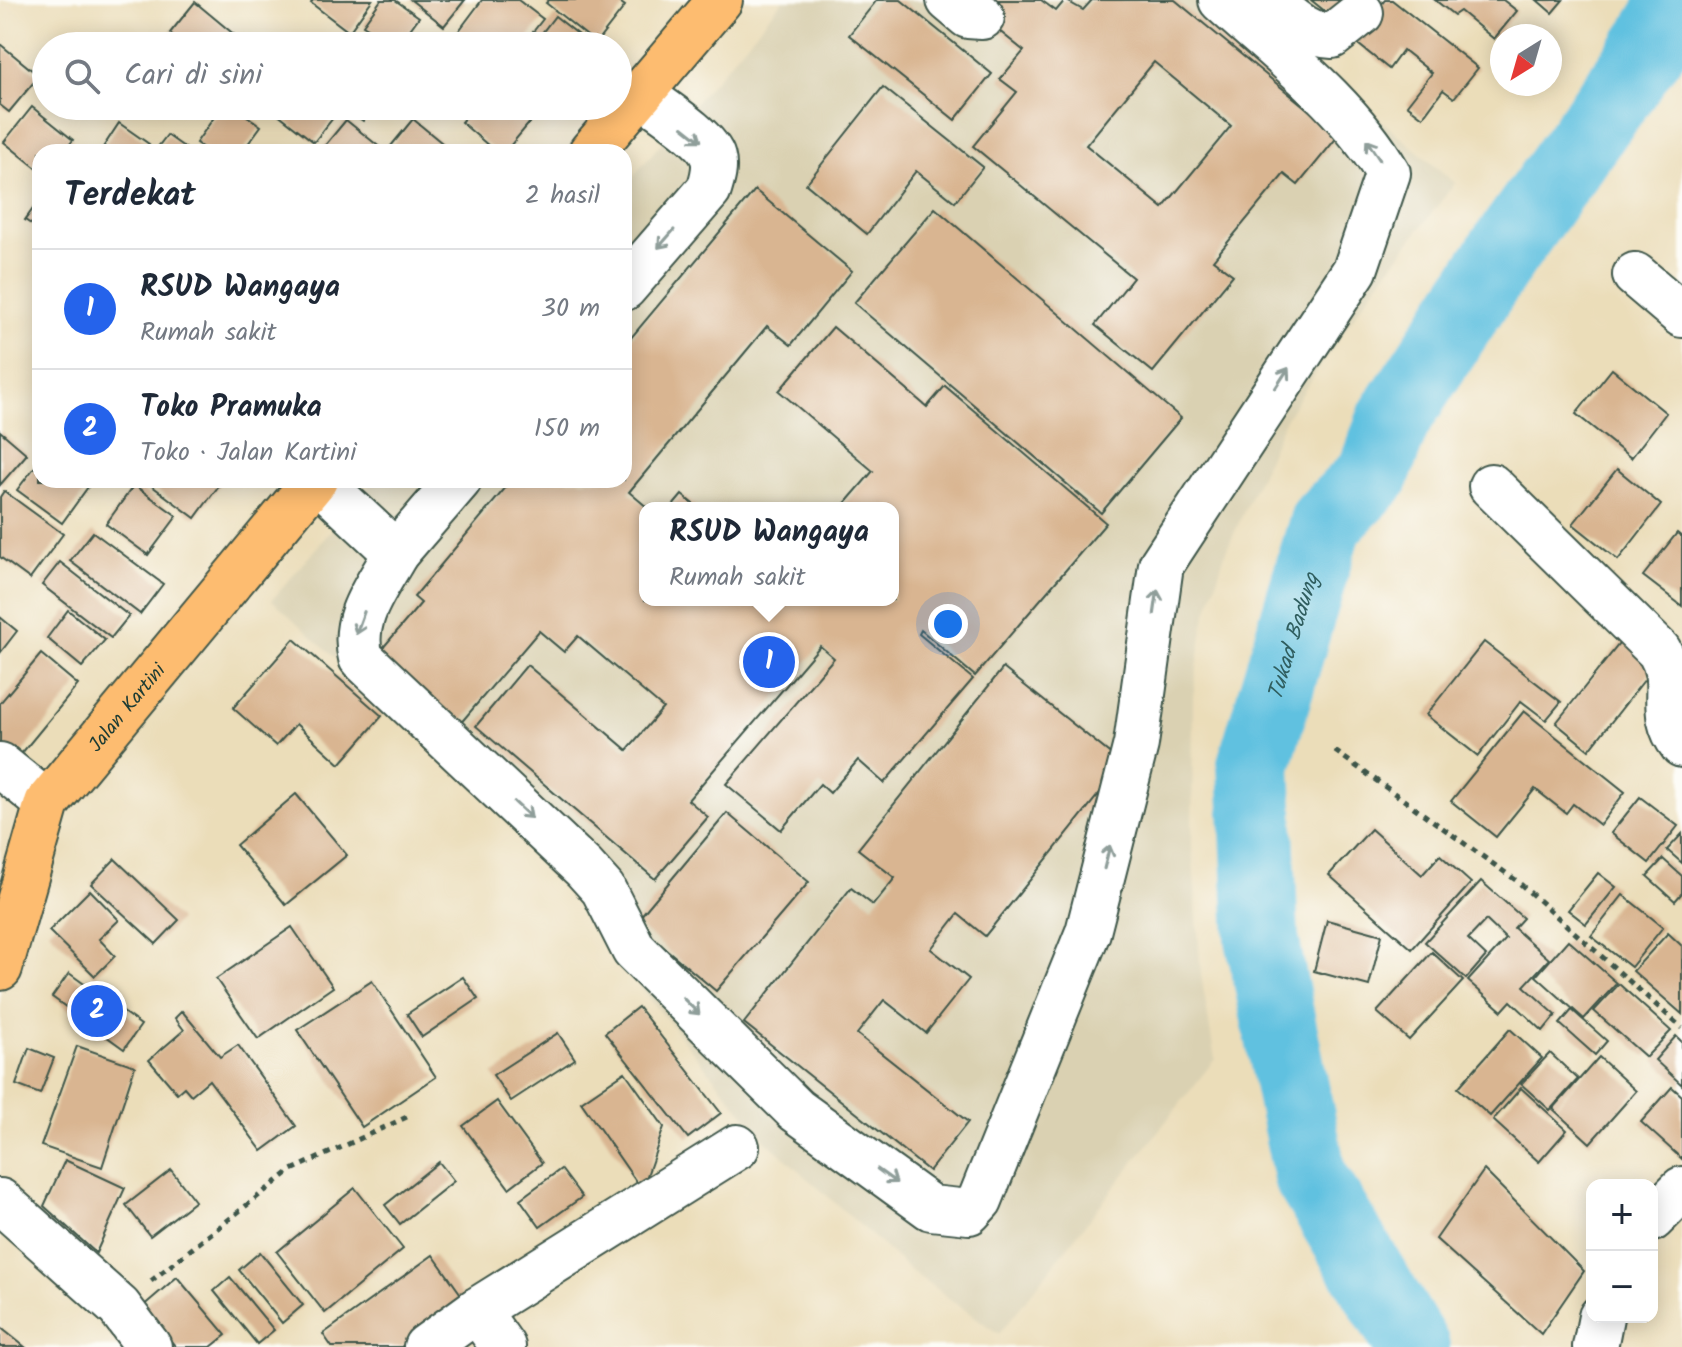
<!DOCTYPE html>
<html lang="id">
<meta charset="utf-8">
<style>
:root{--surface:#fff;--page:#f6f6f7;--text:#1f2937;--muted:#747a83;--line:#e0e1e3;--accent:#2563eb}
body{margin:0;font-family:Kalam,sans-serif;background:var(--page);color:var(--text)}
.controls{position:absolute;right:24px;bottom:24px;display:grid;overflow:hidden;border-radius:16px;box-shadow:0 4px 20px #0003}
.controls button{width:72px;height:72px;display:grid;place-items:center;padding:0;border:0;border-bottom:2px solid var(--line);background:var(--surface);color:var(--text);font:40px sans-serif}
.compass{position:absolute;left:1490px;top:24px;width:72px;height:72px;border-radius:50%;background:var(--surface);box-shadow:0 4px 20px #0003;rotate:217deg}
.you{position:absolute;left:948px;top:624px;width:28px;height:28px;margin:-20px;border:6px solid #fff;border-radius:50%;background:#1a73e8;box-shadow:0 0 0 12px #1a73e833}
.badge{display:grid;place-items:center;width:52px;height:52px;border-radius:50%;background:var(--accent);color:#fff;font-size:26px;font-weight:700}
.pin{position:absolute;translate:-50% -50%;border:4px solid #fff;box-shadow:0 2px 8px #0006}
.popup{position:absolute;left:639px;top:502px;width:260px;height:104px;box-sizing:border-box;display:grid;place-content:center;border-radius:16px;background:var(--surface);filter:drop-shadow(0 2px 6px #0005);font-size:26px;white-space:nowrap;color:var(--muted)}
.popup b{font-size:30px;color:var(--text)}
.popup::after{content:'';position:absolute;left:50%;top:100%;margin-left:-16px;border:16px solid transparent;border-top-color:var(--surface)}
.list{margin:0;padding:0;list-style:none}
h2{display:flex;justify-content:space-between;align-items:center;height:104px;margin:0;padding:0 32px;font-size:34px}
h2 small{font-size:26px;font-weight:400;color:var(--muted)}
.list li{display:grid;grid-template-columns:52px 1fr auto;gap:24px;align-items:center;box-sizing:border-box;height:120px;padding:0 32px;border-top:2px solid var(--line)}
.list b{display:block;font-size:30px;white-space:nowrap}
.list p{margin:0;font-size:26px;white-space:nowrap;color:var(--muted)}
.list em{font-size:26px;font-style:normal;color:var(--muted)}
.icon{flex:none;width:44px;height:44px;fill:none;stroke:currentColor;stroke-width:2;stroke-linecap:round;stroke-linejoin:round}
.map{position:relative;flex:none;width:1682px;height:1347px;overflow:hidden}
.search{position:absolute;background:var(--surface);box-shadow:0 4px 20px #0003;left:32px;top:32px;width:600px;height:88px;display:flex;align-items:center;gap:20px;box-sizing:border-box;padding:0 28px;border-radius:44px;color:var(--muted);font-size:30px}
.panel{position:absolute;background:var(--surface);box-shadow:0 4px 20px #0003;left:32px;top:144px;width:600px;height:344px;border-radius:24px}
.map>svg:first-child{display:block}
.built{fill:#dad1b2;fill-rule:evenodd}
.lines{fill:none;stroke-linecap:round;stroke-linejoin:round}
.river{stroke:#61c1e0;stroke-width:74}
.building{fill:#d9b591;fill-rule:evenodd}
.minor-casing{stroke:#3e5548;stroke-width:48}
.major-casing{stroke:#3e5548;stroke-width:48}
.path{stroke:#3e5548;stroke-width:5;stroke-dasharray:6 6;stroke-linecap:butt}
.minor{stroke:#fff;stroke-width:44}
.major{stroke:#fdbc6f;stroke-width:44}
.oneway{stroke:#8f9e9a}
.labels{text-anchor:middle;stroke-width:8;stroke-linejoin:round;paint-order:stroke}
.street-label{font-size:20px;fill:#1f3d34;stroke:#fdfcf7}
.water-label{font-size:22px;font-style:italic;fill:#305e5f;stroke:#fdfcf7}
</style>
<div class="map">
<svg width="1682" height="1347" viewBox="0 0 1682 1347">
<rect width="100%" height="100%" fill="#fdfcf7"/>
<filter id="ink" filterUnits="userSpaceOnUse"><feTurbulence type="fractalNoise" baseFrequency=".0125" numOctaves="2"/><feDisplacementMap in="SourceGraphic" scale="16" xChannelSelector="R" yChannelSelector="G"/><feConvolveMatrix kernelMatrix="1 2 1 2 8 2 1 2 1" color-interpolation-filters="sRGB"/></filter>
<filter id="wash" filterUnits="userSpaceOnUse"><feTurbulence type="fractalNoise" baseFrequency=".006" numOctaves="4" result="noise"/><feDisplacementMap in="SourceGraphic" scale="32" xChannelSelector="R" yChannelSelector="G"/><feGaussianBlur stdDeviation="1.8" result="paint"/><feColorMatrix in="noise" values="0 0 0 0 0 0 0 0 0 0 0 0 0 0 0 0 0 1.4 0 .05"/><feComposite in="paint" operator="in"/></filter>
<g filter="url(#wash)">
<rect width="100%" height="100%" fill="#ebddb9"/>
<!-- built -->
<path class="built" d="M783,0H1239L1455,183L1368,296L1285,419L1224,556L1203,627L1193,696L1192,847L1201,975L1215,1059L999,1334L911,1271L766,1141L631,976L573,891L460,773L272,600L374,480H624V187ZM645,508H893V600H645Z"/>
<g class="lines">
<!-- river -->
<path class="river" id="s1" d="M1413,1347L1310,1176L1262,939L1254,765L1326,522L1373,475L1394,419L1504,251L1650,47L1678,0"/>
</g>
<g id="blocks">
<!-- building -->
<g class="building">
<path d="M313,0H372L349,32L311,3Z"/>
<path d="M381,0H395L419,17L398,46L363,25Z"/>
<path d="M411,0H465L444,26Z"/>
<path d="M482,0H518L543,19L522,46H476L458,32Z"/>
<path d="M549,0H617L625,6L596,43L546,3Z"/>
<path d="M877,0H901L992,74L955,120L849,35Z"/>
<path d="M979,0H1041L1056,11L1065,0L1083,10L1092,0H1175L1339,135L1298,185L1284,174L1213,260L1233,275L1153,372L1095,325L1133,278L973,146L1017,92L1000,79L1024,51L972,9ZM1154,62L1231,126L1163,208L1086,145Z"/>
<path d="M1311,0H1343L1331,16Z"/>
<path d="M1385,0H1392L1478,68L1454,98L1443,90L1423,117L1407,105L1432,73L1403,50L1389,69L1353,40Z"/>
<path d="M1435,0H1503L1517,11L1494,39L1460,11L1454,15Z"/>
<path d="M1537,0H1563L1552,13Z"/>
<path d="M195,2L248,46H185L170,33Z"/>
<path d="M555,16L593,46H532Z"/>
<path d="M0,44L39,76L9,112L0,105Z"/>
<path d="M618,66L629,74L618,89Z"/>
<path d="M883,87L983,167L955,202L916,171L867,234L806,184Z"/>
<path d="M222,106H233L261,126L242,152H209L196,143Z"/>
<path d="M268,106H317L333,118L314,142Z"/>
<path d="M341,106H374L363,121Z"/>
<path d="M475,106H527L537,114L505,152H496L461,122Z"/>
<path d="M579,106H605L595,118Z"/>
<path d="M32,107L73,140L64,152H40V171L4,142Z"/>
<path d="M413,119L453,152H386Z"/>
<path d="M346,120L382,149L379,152L322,149Z"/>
<path d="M119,123L149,144L143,152H100Z"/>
<path d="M167,135L191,152H154Z"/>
<path d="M755,190L852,271L791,345L767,326L629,492L648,508H645V600H893V508H841L873,471L779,391L833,327L927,407L945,386L1106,523L975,676L921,630L919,634L973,679L884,783L858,760L830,793L820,784L781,830L726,784L834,658L820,646L688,800L708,817L655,879L476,726L527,665L627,750L663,708L578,636L564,652L539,631L459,725L376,656L421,603L414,597L512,480H624V346Z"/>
<path d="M40,199V230L25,220Z"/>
<path d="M935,208L1181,418L1101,513L854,303Z"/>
<path d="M1612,369L1666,413L1631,458L1576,414Z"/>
<path d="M0,431L27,454L0,485Z"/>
<path d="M40,460V480H93L62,523L17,490Z"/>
<path d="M1617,469L1661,505L1618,560L1573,524Z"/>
<path d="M144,480H223L195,518Z"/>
<path d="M134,485L177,516L148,555L106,524Z"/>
<path d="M4,491L63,534L30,579L0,557V497Z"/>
<path d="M682,495L698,508H671Z"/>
<path d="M93,532L163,584L140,614L70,561Z"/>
<path d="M1677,533L1682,537V606L1643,576Z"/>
<path d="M60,562L129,616L111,638L42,585Z"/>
<path d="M68,610L105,640L82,667L47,638Z"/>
<path d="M0,617L17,631L0,653Z"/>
<path d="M294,639L382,716L340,764L296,724L276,746L233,708Z"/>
<path d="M1623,639L1656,665L1589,750L1556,723Z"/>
<path d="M1484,642L1561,702L1546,720L1521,701L1478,756L1426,715Z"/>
<path d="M41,654L78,685L17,759L0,745V703Z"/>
<path d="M1003,668L1123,764L985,936L958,914L931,949L969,979L926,1033L884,1000L857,1034L968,1122L929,1171L744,1023L851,888L873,905L895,878L858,849Z"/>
<path d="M1524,711L1625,792L1600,825L1573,804L1566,813L1535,789L1496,837L1451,801Z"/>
<path d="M296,794L347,855L286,905L236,845Z"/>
<path d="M1640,797L1678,826L1649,863L1611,833Z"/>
<path d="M727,813L809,882L716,991L635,923Z"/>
<path d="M1371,829L1422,875L1440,855L1471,883L1412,949L1329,875Z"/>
<path d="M1682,834V863L1667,850Z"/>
<path d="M115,859L179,920L156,944L91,884Z"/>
<path d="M1663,859L1682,876V893L1675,901L1647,876Z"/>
<path d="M1598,873L1616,887L1586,924L1568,910Z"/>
<path d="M1481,881L1523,918L1514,928L1549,959L1524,986L1556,1015L1543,1031L1511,1001L1502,1011L1468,981L1506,939L1486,920L1468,939L1486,956L1466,979L1425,942Z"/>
<path d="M90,890L119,920L99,939L115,956L95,976L49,931Z"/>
<path d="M1623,895L1663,927L1631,967L1591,936Z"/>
<path d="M1327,920L1382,935L1369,986L1314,971Z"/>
<path d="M292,927L333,987L258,1039L216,979Z"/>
<path d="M1668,933L1682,946V1014L1633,971Z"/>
<path d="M1568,940L1617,983L1584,1019L1536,976Z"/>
<path d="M1432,952L1463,981L1409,1040L1377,1012Z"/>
<path d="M69,973L141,1025L124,1049L52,997Z"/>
<path d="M463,977L478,999L422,1037L407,1014Z"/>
<path d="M372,981L436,1077L362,1127L297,1030Z"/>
<path d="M1619,984L1671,1031L1646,1057L1594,1011Z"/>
<path d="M638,1007L721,1113L688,1138L605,1033Z"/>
<path d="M1572,1010L1607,1041L1595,1055L1560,1024Z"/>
<path d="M182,1011L220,1057L238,1045L296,1126L262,1151L209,1080L191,1095L184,1087L177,1093L149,1060L184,1030L175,1018Z"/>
<path d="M1510,1029L1542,1058L1490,1116L1458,1088Z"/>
<path d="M558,1033L575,1059L511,1101L493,1075Z"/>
<path d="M1676,1036L1682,1042V1085L1655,1060Z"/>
<path d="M77,1046L135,1066L102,1167L41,1146Z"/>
<path d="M29,1048L54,1058L40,1094L16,1085Z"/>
<path d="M1550,1053L1578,1079L1550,1110L1521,1084Z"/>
<path d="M1599,1057L1636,1091L1590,1143L1553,1109Z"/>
<path d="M625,1072L664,1127L642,1190L581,1102Z"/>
<path d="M1672,1087L1682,1096V1159L1641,1122Z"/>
<path d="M1521,1088L1567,1130L1539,1162L1493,1120Z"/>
<path d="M497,1101L542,1163L509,1188L463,1126Z"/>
<path d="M65,1160L125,1188L96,1253L44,1206Z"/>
<path d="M439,1162L454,1181L400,1224L385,1205Z"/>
<path d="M561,1169L582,1197L540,1227L520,1199Z"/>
<path d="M171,1170L195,1201L150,1236L126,1205Z"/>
<path d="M1484,1170L1584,1271L1541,1334L1436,1239Z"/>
<path d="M355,1188L403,1249L325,1313L277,1252Z"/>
<path d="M260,1252L303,1305L282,1323L239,1270Z"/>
<path d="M433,1255L465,1300L401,1347H332L323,1334Z"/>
<path d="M177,1277L226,1335L211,1347H176L142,1307Z"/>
<path d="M230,1277L274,1330L257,1344L214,1291Z"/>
<path d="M0,1327L25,1347H0Z"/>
</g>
</g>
</g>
<g filter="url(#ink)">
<use href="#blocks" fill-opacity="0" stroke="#3e5548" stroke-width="2"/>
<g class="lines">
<defs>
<g id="minor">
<path d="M949,0L968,16L982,17"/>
<path d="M1269,0C1289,16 1305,35 1332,36L1361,13"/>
<path d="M1635,275L1682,315"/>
<path d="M624,288L709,190C712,180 716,169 713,158C708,138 658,107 640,93"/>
<path d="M318,480L396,553L459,480"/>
<path d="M1491,486L1659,651C1680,686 1655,710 1682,745"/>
<path d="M396,553C377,587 350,619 361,658L584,868L603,889L634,950L796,1110L931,1208L969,1212L980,1200L1088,932L1136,744L1161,565L1355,270L1388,173C1348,104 1279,53 1221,0"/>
<path d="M0,765L47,803"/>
<path d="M0,1201L119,1307L149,1347"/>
<path d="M1652,1219L1682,1189"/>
<path d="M477,1310L737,1147"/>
<path d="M426,1347L477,1310L503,1347"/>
<path d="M1595,1347L1601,1317"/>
</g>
<g id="major">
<path d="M591,152L720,0"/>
<path id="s2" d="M0,968L47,803L315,480"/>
</g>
</defs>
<!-- minor casing -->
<use href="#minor" class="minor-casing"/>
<!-- major casing -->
<use href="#major" class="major-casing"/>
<!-- path -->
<g class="path">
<path d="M1335,751L1517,881L1682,1028"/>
<path d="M151,1281L290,1171L411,1115"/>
</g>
<!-- minor -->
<use href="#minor" class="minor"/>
<!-- major -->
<use href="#major" class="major"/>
</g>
<!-- one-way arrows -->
<defs><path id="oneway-shaft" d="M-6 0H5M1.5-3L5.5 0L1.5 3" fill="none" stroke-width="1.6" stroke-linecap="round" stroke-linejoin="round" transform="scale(2)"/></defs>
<g class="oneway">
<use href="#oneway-shaft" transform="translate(692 134) rotate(38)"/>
<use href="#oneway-shaft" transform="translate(1373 150) rotate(-124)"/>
<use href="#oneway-shaft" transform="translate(666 239) rotate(131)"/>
<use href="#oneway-shaft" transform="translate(1282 378) rotate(-57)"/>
<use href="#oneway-shaft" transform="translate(1156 602) rotate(-82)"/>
<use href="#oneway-shaft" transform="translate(360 623) rotate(110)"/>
<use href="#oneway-shaft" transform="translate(523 810) rotate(43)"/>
<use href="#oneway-shaft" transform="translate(1107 857) rotate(-76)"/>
<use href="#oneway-shaft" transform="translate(691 1006) rotate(45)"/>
<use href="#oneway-shaft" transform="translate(887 1176) rotate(36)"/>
</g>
</g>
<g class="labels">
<!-- street labels -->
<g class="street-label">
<text dy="7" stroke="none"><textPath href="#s2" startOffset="296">Jalan Kartini</textPath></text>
</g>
<!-- water labels -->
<g class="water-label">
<text dy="8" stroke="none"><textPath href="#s1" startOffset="750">Tukad Badung</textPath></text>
</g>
</g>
</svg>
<div class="controls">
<button>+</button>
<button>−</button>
</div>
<svg class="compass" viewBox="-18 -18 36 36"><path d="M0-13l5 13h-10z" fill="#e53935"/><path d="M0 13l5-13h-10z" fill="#747a83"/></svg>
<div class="you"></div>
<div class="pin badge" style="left:769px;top:662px">1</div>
<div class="popup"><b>RSUD Wangaya</b>Rumah sakit</div>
<div class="pin badge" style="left:97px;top:1011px">2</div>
<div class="search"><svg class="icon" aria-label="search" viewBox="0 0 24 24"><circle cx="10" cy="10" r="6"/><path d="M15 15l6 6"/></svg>Cari di sini</div>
<section class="panel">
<h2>Terdekat<small>2 hasil</small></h2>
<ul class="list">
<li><span class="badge">1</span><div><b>RSUD Wangaya</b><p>Rumah sakit</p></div><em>30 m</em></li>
<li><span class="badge">2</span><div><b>Toko Pramuka</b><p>Toko · Jalan Kartini</p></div><em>150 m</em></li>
</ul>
</section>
</div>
